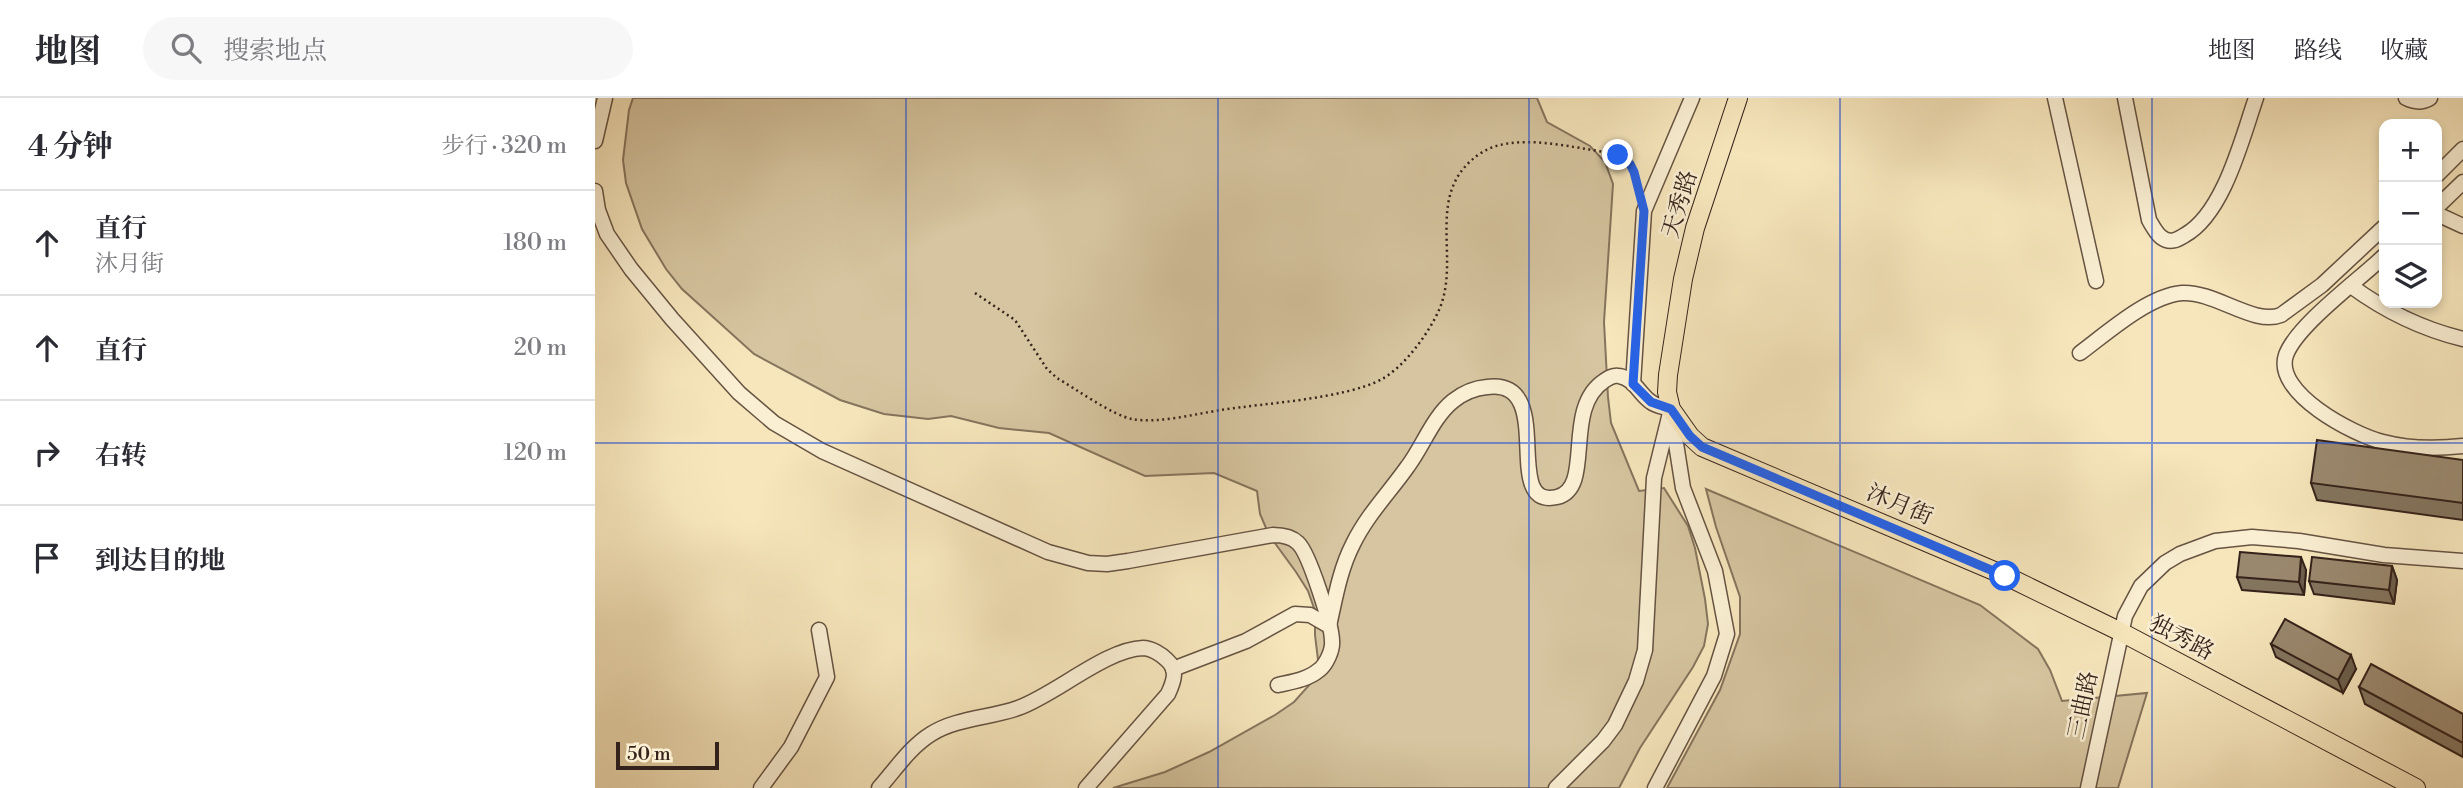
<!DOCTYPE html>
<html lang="zh">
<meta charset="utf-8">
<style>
:root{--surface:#fff;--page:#f7f7f7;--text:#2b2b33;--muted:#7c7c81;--line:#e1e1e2}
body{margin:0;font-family:"Libre Bodoni","Noto Serif SC",serif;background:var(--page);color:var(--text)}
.controls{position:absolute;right:21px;top:21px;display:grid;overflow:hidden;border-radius:14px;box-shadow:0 4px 10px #0003}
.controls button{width:63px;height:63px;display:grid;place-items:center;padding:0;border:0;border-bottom:2px solid var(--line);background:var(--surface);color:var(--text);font:35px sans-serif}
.scale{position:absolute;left:21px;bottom:18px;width:103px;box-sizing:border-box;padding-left:7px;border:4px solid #35221a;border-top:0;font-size:19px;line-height:24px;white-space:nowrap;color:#35221a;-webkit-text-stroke:5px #faefd3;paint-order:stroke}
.stop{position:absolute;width:21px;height:21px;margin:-16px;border:5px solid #2563eb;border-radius:50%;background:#fff}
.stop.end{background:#2563eb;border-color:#fff;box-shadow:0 2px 7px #0008}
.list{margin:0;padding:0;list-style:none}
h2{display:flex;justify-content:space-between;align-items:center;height:91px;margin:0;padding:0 28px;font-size:30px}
h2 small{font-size:23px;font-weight:400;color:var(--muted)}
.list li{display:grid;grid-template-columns:46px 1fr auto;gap:21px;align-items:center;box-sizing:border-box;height:105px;padding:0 28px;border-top:2px solid var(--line)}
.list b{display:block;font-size:26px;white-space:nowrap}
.list p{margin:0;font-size:23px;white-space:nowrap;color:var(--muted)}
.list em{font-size:23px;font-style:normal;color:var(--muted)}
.icon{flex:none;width:38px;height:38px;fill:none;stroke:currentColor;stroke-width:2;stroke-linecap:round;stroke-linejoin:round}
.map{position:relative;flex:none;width:1868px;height:690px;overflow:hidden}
header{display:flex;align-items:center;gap:42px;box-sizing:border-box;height:98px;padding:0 35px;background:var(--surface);border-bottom:2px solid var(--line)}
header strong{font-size:33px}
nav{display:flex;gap:38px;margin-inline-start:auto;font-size:24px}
.search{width:490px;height:63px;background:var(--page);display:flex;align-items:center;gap:18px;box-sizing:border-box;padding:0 24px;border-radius:38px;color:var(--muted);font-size:26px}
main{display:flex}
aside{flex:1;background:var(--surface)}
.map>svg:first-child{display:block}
.green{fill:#d6c5a0;stroke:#86745d;stroke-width:2}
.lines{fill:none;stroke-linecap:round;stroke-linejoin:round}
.minor-casing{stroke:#665342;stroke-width:17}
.major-casing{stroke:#35221a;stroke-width:20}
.path{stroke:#35221a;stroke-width:2.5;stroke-dasharray:2 3.5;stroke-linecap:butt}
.minor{stroke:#faefd3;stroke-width:14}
.major{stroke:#f7e6bc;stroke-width:18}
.wall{fill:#84755f;stroke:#35221a;stroke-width:2}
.shaded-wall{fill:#6c5f4d;stroke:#35221a;stroke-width:2}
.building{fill:#9a886e;stroke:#35221a;stroke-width:2}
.route{stroke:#2563eb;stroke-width:9}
.grid{fill:none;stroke:#1d4ed8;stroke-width:2;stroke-opacity:0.55}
.labels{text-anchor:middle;stroke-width:5;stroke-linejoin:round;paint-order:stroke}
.street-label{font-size:23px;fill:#35221a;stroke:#faefd3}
</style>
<header>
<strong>地图</strong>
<div class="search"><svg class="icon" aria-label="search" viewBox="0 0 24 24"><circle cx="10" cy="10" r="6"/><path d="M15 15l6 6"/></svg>搜索地点</div>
<nav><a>地图</a><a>路线</a><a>收藏</a></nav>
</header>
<main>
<aside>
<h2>4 分钟<small>步行 · 320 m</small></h2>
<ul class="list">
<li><svg class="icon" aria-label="ahead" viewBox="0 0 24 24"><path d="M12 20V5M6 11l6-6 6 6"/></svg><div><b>直行</b><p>沐月街</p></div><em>180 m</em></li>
<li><svg class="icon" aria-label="ahead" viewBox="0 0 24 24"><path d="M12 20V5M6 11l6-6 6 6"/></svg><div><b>直行</b></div><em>20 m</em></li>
<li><svg class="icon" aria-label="right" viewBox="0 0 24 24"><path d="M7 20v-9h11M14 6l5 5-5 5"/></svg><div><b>右转</b></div><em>120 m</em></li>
<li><svg class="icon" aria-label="arrive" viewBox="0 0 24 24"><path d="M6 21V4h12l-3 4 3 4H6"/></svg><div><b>到达目的地</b></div></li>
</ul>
</aside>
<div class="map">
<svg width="1868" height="690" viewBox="0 0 1868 690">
<rect width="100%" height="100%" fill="#f7e6bc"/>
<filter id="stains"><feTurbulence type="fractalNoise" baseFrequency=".00286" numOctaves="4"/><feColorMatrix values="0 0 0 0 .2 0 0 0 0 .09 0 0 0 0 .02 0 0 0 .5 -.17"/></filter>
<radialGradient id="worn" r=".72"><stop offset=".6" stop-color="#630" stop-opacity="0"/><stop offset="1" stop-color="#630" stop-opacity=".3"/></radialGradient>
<!-- green -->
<g class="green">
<path d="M38,0H942L952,24L995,48L1010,64L1018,86L1009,224L1013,299L1016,325L1044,393L1069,390L1093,428L1100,450L1110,501L1113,526L1109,548L1098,569L1045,650L1024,690H518L570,674L614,654L680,617L699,604L716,585L723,562L720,537V513L713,493L701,474L674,437L665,416L662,393L619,375L550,378L454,335L404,330L356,318L333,321L289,316L245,302L159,256L87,191L71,171L47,131L31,85L28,62L34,12Z"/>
<path d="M1111,391L1385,507L1443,551L1455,572L1467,603L1552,595L1523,690H1072L1125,592L1145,536V499L1121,429Z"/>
</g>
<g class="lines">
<defs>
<g id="minor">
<path d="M1460,0L1501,183"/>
<path d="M1530,0L1554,122C1557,127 1561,135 1566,139C1575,146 1582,142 1590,137C1629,115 1647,40 1661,0"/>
<path d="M1811,0C1819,4 1827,5 1835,0"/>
<path d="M0,43L10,0"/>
<path d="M1842,77L1868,51"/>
<path d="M0,93L3,112L12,136L36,171L77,221L144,295L179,325L227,353L453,454L493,465L512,466L533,463L678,437C687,437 696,438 703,445C714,455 737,527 737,543C738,552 731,567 724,572C712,582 696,584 683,587"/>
<path d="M1842,109L1868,84"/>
<path d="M1842,116L1868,128"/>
<path d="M1789,158C1764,182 1702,227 1691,257C1678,295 1759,337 1788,344C1814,351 1841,351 1868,348"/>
<path d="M1756,188C1790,213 1827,231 1868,241"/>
<path d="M1485,255C1512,235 1553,198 1587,195C1620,193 1659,228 1686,217L1727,187L1789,129"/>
<path d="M1038,286L1049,113L1097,0"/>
<path d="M578,571L651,543L700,516L715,517L734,528C740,501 745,471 758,446C772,417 794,395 813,368C828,348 838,319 858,303C868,295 880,290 892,289C964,280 904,412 962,399C1000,390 967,311 1009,283C1013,280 1019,277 1024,278C1039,280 1045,297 1056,304C1061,308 1070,309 1076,311"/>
<path d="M166,690L196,649L232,579L224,532"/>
<path d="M284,690C300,672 315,649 336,636C361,620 395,620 423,610C460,597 511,551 548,550C556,550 566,556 572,562C583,572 579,583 573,596L491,690"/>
<path d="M961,690L1008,643L1020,627L1041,583L1050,552L1059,380L1076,311"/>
<path d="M1060,690L1119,578L1132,536L1120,473L1088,390L1077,320"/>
<path d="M1493,690L1530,518L1546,488L1570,465L1585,456L1620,443L1657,439L1704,443L1789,457L1868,463"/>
</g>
<path id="major" d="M1143,0L1100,130L1088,181L1073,277L1072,294L1076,311L1095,338L1107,349L1411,478L1526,534L1821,690"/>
</defs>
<!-- minor casing -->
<use href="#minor" class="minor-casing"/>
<!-- major casing -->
<use href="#major" class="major-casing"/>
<!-- path -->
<path class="path" d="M380,195L420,222L452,271L462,280C481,291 517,317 537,321C562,326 600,316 626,312C670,305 750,301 787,281C809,269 834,235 844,212C867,160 827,94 886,55C918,34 974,49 1010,54C1032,60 1037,69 1043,90"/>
<!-- minor -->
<use href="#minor" class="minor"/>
<!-- major -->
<use href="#major" class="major"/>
</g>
<!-- wall -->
<g class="wall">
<path d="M1868,362V422L1722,402L1716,385Z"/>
<path d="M1797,468L1802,482L1799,506L1719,496L1714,483Z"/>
<path d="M1711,472L1709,497L1647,492L1642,479Z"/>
<path d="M1676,546L1761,571L1748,595L1681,559Z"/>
<path d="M1764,589L1868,616V659L1770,606Z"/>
</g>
<!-- shaded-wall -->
<g class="shaded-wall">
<path d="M1706,459L1711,472L1709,497L1704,484Z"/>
<path d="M1797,468L1802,482L1799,506L1794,492Z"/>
<path d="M1756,557L1761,571L1748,595L1743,582Z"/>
</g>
<!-- building -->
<g class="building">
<path d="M1722,342L1868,362V405L1716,385Z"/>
<path d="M1645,454L1706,459L1704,484L1642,479Z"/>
<path d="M1717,459L1797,468L1794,492L1714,483Z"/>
<path d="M1690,521L1756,557L1743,582L1676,546Z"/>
<path d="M1776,566L1868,616V645L1764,589Z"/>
</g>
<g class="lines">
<!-- route -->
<path class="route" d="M1023,57L1035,66L1039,74L1049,113L1038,286L1056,304L1076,311L1095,338L1107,349L1410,478"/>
</g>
<!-- grid -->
<path class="grid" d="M311,0V690M623,0V690M934,0V690M1245,0V690M1557,0V690M0,345H1868"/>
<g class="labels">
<!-- street labels -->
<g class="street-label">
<text transform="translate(1084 106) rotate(-73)" y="8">天秀路</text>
<text transform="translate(1305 406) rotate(23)" y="8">沐月街</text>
<text transform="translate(1587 539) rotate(28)" y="8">独秀路</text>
<text transform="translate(1487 607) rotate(-78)" y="8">三曲路</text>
</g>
</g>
<rect width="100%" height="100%" filter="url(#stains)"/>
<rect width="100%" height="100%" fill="url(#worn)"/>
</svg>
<div class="controls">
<button>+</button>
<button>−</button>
<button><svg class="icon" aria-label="layers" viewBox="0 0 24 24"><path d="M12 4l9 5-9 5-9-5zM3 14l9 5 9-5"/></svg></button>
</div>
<div class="scale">50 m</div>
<div class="stop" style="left:1410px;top:478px"></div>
<div class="stop end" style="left:1023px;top:57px"></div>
</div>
</main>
